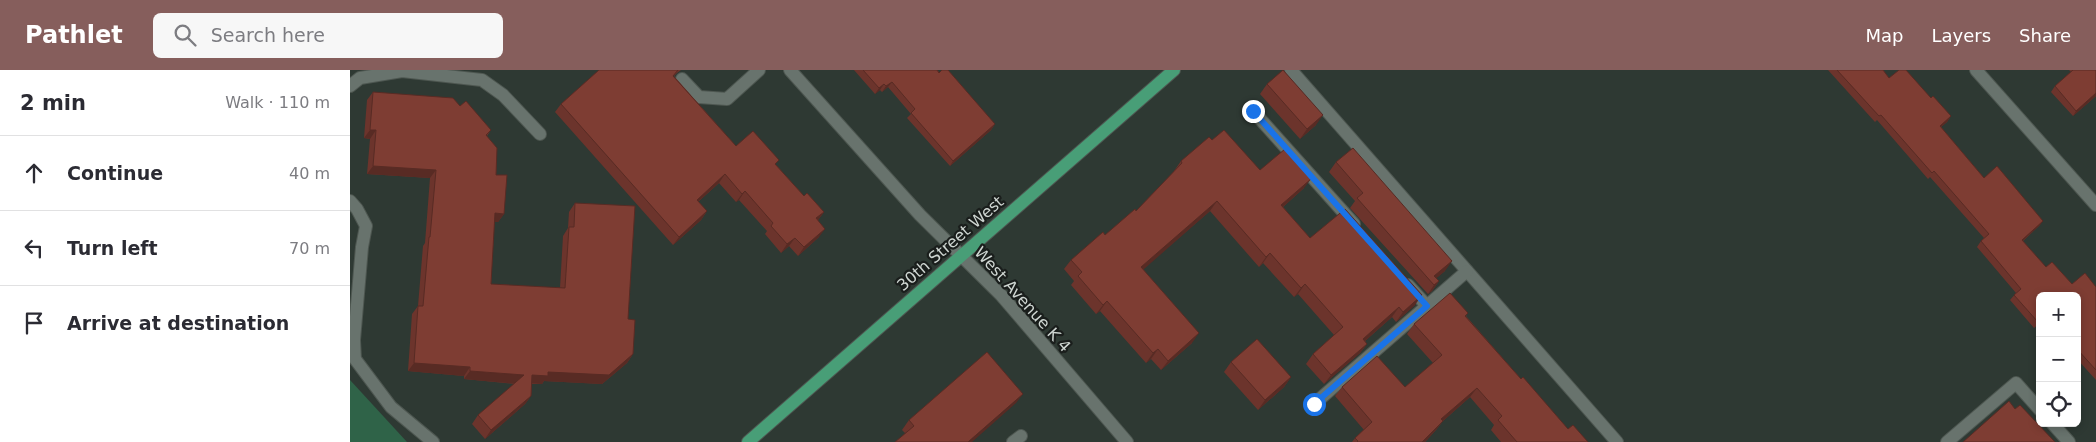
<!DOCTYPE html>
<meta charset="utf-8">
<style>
:root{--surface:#fff;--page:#f7f7f7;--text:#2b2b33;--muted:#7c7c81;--line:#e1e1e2;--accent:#865e5c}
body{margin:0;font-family:"DejaVu Sans",sans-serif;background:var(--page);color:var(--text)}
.controls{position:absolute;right:15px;bottom:15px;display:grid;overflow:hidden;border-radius:8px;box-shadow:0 2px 8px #0003}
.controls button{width:45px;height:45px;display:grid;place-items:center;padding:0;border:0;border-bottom:1px solid var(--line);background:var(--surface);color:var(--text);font:25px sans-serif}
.stop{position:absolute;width:15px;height:15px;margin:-11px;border:4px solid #1a73e8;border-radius:50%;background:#fff}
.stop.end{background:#1a73e8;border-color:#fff;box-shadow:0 1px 5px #0008}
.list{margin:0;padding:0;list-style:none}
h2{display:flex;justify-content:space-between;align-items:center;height:65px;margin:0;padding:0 20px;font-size:21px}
h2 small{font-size:16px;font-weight:400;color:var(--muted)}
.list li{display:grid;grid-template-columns:32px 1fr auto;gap:15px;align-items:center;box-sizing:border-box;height:75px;padding:0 20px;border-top:1px solid var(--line)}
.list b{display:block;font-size:19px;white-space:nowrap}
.list em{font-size:16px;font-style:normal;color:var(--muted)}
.icon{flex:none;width:28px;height:28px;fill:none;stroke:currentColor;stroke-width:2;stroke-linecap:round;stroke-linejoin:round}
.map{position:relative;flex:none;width:1746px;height:372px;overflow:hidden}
header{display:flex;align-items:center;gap:30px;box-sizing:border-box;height:70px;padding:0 25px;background:var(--accent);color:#fff}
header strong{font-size:24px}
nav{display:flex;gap:28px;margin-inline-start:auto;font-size:18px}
.search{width:350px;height:45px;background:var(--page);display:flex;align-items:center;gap:12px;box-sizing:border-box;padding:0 18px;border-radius:8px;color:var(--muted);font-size:19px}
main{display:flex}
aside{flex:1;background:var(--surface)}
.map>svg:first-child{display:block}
.green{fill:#2f6348}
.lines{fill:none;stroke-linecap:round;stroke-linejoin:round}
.service-casing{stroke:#4e5751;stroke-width:14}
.minor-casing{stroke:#4e5751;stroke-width:14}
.primary-casing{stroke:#4e5751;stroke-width:14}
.service{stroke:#68736d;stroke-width:12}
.minor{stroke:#68736d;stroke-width:12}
.primary{stroke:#489e77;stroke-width:12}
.wall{fill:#6c342c}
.shaded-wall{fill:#582b24}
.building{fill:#7e3d33;stroke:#582b24}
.route{stroke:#1a73e8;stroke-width:6}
.labels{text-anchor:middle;stroke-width:4.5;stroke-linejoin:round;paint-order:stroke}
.street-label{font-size:16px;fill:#cfd6d2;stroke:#1a1e1c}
</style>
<header>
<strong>Pathlet</strong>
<div class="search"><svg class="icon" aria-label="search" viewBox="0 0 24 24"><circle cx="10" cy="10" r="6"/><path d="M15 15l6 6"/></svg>Search here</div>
<nav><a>Map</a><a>Layers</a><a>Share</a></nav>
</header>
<main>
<aside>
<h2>2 min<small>Walk · 110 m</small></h2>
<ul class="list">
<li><svg class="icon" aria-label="ahead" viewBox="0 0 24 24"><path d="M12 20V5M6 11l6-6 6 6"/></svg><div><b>Continue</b></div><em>40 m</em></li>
<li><svg class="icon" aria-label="left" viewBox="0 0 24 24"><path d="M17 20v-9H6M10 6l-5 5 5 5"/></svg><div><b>Turn left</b></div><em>70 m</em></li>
<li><svg class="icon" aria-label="arrive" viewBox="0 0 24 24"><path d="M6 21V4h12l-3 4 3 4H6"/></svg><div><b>Arrive at destination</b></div></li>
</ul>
</aside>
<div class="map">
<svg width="1746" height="372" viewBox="0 0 1746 372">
<rect width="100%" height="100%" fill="#2e3933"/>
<!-- green -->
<path class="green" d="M0,310L57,372H0Z"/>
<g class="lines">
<defs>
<path id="service" d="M332,9L349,27L377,29L409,0"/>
<g id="minor">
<path d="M440,0L570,145L651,225L777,372"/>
<path d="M941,0L1267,372"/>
<path d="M1626,0L1746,135"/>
<path d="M0,16L10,8L52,1L132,10L153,25L190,64"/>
<path d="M903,41L1004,154"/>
<path d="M0,131L7,139L16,156L12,177L4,270L5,289L41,337L83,372"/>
<path d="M1058,215L1077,236"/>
<path d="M964,334L1117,201"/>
<path d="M1702,353L1719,372"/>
<path d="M663,372L671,366"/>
<path d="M1597,372L1666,313L1690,340"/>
</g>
<path id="primary" d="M398,372L824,0"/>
</defs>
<!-- service casing -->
<use href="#service" class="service-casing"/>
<!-- minor casing -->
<use href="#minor" class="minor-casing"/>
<!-- primary casing -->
<use href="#primary" class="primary-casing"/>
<!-- service -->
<use href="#service" class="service"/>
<!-- minor -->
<use href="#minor" class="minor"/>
<!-- primary -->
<use href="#primary" class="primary"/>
</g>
<!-- wall -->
<g class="wall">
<path d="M249,0H331L327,3L324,6L386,76L426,95L454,126L474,142L468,150L469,167L448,186L439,176L431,183L415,164L417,161L389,130L386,132L369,113L348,132L357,141L351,150L323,175L205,42L211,34Z"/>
<path d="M504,0H587L645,54L641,60L600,96L557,48L561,44L538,17L532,22L530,20L525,24Z"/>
<path d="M1478,0H1533L1539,8L1581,28L1601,46L1597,52L1591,57L1634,108L1693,151L1689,156L1673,171L1696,197L1722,214L1746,217V310L1727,289V226H1690V253L1684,258L1660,230L1666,223L1627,177L1631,171L1634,168L1580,107L1578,109L1527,50L1525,52Z"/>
<path d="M1719,0H1746V26L1723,46L1701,22L1705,16L1721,2Z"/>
<path d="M917,14L966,55L950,69L910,24Z"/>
<path d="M23,22L110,36L141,60L137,66L154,144L148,152H144L141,214L210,218L213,166L218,158L219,142L225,133L278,249L283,284L277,293L252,314L194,311L192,314H182L181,326L175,334L135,369L122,354L128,345L165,314L114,309V306L58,301L62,244L68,236L73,176L75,173L80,108L17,104L20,69L14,68L17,30Z"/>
<path d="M862,70L910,100L954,118L933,137L960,168L1065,235L1046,252L1042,247L1015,271L1017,274L1010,283L974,314L956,294L963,284L984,265L948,224L944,227L913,193L909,197L860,141L793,199L842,273L811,300L801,289L796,293L750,241L746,244L721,215L724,211L714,199L721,190L755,165L786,141L824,102V101L831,91Z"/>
<path d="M986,92L1095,201L1086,208L1089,211L1082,221L1078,224L1000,138L1005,131L979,102Z"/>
<path d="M1118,243L1116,246L1171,309L1218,359L1238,372H1151L1141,360L1144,355L1120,327L1093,351L1086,360L1075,372H1002L1005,368L1014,360L985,326L992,317H1055L1083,293L1057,264L1064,254Z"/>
<path d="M881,292L941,307L934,317L908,340L874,302Z"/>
<path d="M666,333L555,363L552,360L559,350Z"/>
</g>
<!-- shaded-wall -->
<g class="shaded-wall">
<path d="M542,12L538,17L532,22L536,16Z"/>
<path d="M534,14L530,20L525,24L529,18Z"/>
<path d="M1746,23V26L1723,46L1726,41Z"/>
<path d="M973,45L966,55L950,69L957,59Z"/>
<path d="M1601,46L1597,52L1586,61L1590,56Z"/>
<path d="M645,54L641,60L600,96L603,91Z"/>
<path d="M20,60H26L20,69L14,68Z"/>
<path d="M23,96L86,100L80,108L17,104Z"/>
<path d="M375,104L369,113L341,138L347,130Z"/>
<path d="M961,109L954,118L924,145L931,135Z"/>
<path d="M395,121L389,130L386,132L392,124Z"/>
<path d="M867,131L860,141L785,207L791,197Z"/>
<path d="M357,141L351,150L323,175L329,167Z"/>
<path d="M474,142L468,150L466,148Z"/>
<path d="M145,143L154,144L148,152H139Z"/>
<path d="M1693,151L1689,156L1668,175L1672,170Z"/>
<path d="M475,159L469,167L448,186L454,177Z"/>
<path d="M445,168L439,176L431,183L437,174Z"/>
<path d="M920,183L913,193L909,197L916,187Z"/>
<path d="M1102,191L1095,201L1082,212L1084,206Z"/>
<path d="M1089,211L1082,221L1078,224L1084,215Z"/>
<path d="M955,214L948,224L944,227L951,218Z"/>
<path d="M1072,225L1065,235L1046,252L1053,242Z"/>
<path d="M757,231L750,241L746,244L753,235Z"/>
<path d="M1049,237L1042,247L1006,279L1013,269Z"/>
<path d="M849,263L842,273L811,300L818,291Z"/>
<path d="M1017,274L1010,283L974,314L981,305Z"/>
<path d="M808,279L801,289L796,293L803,283Z"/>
<path d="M283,284L277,293L252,314L194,311L192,314L176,313L182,305L198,302Z"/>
<path d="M64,293L120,297L114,306L58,301Z"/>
<path d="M120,301L174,305L168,314L114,309Z"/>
<path d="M941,307L934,317L908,340L915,330Z"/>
<path d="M1127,318L1120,327L1093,351L1086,360L1075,372H1072L1091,349Z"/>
<path d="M673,324L666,333L622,372H618Z"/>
<path d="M181,326L175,334L135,369L141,360Z"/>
</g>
<!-- building -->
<g class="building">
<path d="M249,0H328L323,6L386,76L403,61L429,90L425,94L454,126L457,123L474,142L466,148L475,159L454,177L445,168L437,174L421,156L423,153L395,121L392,124L375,104L347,130L357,141L329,167L211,34Z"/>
<path d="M513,0H587L589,3L592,0H598L645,54L603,91L561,43L565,39L542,12L536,16L534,14L529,18Z"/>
<path d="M933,0L973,45L957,59L917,14Z"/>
<path d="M1487,0H1533L1539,8L1549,0H1556L1581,28L1583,26L1601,46L1590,56L1634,108L1647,96L1693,151L1672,170L1696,197L1702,192L1722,214L1735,203L1746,217V300L1727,279V226H1690V251L1688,252L1664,225L1671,219L1631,171L1639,164L1584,101L1582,103L1531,45L1529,46Z"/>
<path d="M1723,0H1746V23L1726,41L1705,16Z"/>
<path d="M23,22L103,28L110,36L116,31L141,60L136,65L147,78L146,105H157L154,144L145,143L141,214L215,218L219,157H224L225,133L285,136L278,249L285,250L283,284L259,305L198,302V306L182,305L181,326L141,360L128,345L174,305L120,301V297L64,293L68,236H73L79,167H80L86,100L23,96L26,60H20Z"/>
<path d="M874,60L910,100L935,79L961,109L931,135L960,168L995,139L1072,225L1053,242L1049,237L1013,269L1017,274L981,305L963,284L993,257L955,214L951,218L920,183L916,187L867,131L791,197L849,263L818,291L808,279L803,283L757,231L753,235L728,206L732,202L721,190L753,162L755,165L785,139L786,141L832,93L831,91L859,67L862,70Z"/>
<path d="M1003,78L1102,191L1084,206L1089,211L1084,215L1007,128L1013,123L986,92Z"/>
<path d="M1100,223L1118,243L1115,246L1171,309L1173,307L1218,359L1223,355L1238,372H1167L1148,350L1152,346L1127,318L1091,349L1093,351L1072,372H1007L1008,371L1005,368L1022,352L992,317L1027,286L1055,317L1092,285L1064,254Z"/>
<path d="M907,269L941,307L915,330L881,292Z"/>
<path d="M637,282L673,324L618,372H545L564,356L559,350Z"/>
<path d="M1659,331L1665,339L1670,335L1705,372H1613Z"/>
</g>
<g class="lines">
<!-- route -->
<path class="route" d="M903,41L1077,236L964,334"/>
</g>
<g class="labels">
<!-- street labels -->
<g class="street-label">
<text transform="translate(600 173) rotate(-41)" y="6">30th Street West</text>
<text transform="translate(673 229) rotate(48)" y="6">West Avenue K 4</text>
</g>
</g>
</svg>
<div class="controls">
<button>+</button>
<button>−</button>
<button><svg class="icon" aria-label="locate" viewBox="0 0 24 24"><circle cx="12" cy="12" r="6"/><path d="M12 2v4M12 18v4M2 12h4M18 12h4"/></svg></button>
</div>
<div class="stop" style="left:964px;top:334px"></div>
<div class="stop end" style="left:903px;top:41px"></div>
</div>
</main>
